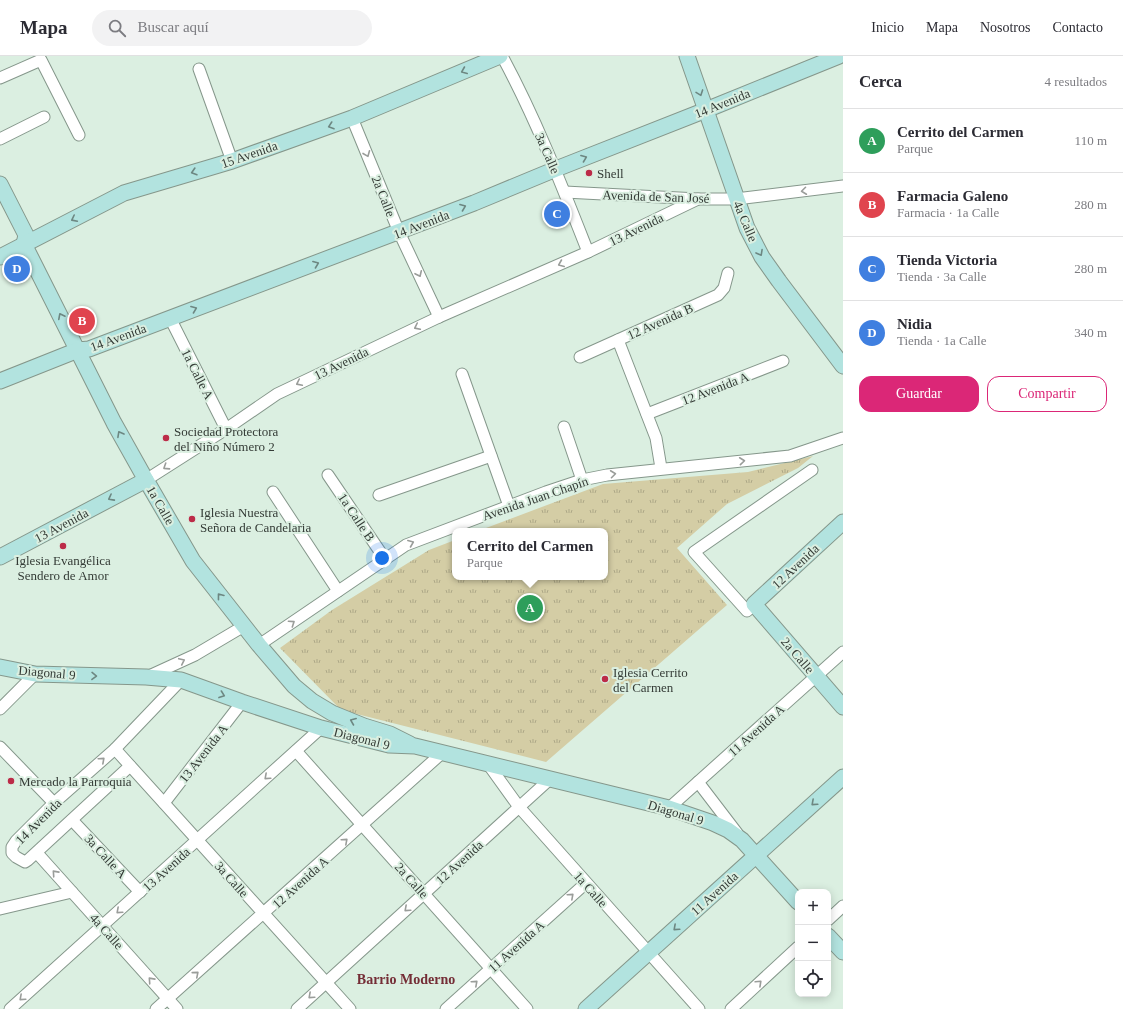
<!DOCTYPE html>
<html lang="es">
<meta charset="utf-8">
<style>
:root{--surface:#fff;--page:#f2f2f3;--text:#2b2b33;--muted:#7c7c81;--line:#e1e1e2;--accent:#db2777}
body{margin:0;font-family:"Times New Roman",serif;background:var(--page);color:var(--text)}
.controls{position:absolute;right:12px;bottom:12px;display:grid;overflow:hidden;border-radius:8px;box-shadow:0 2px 10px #0003}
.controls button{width:36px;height:36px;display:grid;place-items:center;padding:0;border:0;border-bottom:1px solid var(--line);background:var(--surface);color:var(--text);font:20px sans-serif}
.you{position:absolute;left:382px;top:502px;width:14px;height:14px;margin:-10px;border:3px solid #fff;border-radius:50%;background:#1a73e8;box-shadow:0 0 0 6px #1a73e833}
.badge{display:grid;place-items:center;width:26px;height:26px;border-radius:50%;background:var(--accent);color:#fff;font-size:13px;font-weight:700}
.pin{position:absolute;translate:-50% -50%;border:2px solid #fff;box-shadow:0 1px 4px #0006}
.popup{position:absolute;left:452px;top:472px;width:156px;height:52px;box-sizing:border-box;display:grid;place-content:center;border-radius:8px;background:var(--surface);filter:drop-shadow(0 1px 3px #0005);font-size:13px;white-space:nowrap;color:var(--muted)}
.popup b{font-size:15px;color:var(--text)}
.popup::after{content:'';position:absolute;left:50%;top:100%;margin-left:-8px;border:8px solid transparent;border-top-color:var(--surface)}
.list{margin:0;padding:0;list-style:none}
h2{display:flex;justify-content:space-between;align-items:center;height:52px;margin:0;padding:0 16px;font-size:17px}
h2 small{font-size:13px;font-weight:400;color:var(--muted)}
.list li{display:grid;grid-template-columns:26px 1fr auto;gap:12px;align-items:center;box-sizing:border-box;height:64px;padding:0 16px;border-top:1px solid var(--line)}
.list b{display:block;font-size:15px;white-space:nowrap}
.list p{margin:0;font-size:13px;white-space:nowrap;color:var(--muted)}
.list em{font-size:13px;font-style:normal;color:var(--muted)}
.actions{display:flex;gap:8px;padding:12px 16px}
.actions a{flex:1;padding:9px 0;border:1px solid var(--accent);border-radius:12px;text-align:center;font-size:14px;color:var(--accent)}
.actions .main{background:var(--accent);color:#fff}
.icon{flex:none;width:22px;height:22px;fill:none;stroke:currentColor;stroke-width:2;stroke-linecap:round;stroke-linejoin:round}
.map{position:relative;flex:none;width:843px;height:953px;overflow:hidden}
header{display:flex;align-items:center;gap:24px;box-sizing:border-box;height:56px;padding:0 20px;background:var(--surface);border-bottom:1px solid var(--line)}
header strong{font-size:19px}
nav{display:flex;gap:22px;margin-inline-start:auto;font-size:14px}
.search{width:280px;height:36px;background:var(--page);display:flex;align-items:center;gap:10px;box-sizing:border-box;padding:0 14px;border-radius:22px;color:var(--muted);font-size:15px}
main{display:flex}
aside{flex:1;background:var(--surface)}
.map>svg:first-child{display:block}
.park{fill:url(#park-tufts)}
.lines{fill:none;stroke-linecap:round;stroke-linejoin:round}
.street-casing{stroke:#85978b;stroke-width:13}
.secondary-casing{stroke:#85978b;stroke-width:17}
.street{stroke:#fff;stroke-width:11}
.secondary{stroke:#b2e3df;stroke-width:15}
.oneway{stroke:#6d8782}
.oneway2{stroke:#9a9d9a}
.poi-dot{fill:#bc2b48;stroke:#dbefe1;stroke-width:1.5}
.labels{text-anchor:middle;stroke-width:4;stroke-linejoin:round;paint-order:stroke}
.street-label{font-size:13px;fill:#343b36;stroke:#dbefe1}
.poi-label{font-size:13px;fill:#343b36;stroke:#dbefe1;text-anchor:start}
.neighbourhood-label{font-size:14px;font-weight:bold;fill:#742d36;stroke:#dbefe1}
</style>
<header>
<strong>Mapa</strong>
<div class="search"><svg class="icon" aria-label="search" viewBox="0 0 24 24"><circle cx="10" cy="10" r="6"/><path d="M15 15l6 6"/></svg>Buscar aquí</div>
<nav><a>Inicio</a><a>Mapa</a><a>Nosotros</a><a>Contacto</a></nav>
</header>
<main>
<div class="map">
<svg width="843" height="953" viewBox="0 0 843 953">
<defs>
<pattern id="park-tufts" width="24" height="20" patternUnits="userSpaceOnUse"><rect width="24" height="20" fill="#d4cda5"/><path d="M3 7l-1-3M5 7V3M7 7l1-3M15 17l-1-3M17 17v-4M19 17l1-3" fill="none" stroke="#ada887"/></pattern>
</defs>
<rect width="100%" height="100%" fill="#dbefe1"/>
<!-- park -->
<path class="park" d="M813,400L798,412L727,448L677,492L727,549L546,706L341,654L280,592L332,554L429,494L455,484V521H605V475H478L603,428L748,416Z"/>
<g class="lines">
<defs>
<g id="street">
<path d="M502,0C536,63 562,130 588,196"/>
<path d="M199,13L232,105"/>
<path d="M0,22L41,4L79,79"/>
<path d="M352,62L399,176L439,261"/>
<path d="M0,83L44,61"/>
<path d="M565,136L698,143H736L843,130"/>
<path d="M170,262L226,373"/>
<path d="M618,284L656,382L661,412"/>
<path d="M580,301L718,239L724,232L728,217"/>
<path d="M462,318L509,450"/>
<path d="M647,358L783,305"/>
<path d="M564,371L582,424"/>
<path d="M328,419L385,503"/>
<path d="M146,424L226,373L277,338L439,261L588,196L698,143"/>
<path d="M273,436L338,535"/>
<path d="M379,439L491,400"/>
<path d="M754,548L747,555L694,496L812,414"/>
<path d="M259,589L406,489L546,436L582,424L607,419L790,400L843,382"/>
<path d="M147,621L195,599L244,570"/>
<path d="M0,653L35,618"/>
<path d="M0,691L54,747"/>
<path d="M115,693L350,953"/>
<path d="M296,695L527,953"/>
<path d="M488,708L519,751L699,953"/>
<path d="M130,710L28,804L25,806L16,801L12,797V791L16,785L54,747L115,693L181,624"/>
<path d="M698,726L737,777"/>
<path d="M164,747L242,646"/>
<path d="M669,752L843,596"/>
<path d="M72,764L140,836"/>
<path d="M37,797L177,953"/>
<path d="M0,853L72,836"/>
<path d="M828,864L843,850"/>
<path d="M10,953L321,672"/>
<path d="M156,953L442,697"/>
<path d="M297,953L550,723"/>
<path d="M446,953L586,827"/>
<path d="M731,953L798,891"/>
</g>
<g id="secondary">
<path d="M687,0L747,172L762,201L779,225L843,310"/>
<path d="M0,128L26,179L24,188L114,367L146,424L193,505L259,589L294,630L312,645L332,657L364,670L390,678L410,688"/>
<path d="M0,201L124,137L232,105L352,62L500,0"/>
<path d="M0,325L78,294L89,293L474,147L556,113L706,54L839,0"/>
<path d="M843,466L754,548L843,651"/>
<path d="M0,501L146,424"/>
<path d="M0,611L35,618L146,621L181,624L242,646L321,672L389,689L415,690L669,752L713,767L728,774L742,784L798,846"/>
<path d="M828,880L843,896"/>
<path d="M586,953L843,721"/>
</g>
</defs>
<!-- street casing -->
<use href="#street" class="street-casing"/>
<!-- secondary casing -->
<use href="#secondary" class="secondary-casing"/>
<!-- street -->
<use href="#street" class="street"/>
<!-- secondary -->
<use href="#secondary" class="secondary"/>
</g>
<!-- one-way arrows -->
<defs><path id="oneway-chevron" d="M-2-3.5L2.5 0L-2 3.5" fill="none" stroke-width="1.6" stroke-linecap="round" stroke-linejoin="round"/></defs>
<g class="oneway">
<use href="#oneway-chevron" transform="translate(464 15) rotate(157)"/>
<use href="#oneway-chevron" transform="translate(700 37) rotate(70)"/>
<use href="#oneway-chevron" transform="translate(331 70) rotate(161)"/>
<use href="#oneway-chevron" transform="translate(584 102) rotate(-21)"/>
<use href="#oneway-chevron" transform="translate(194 116) rotate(163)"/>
<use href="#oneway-chevron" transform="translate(463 151) rotate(-21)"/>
<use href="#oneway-chevron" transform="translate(74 163) rotate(153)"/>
<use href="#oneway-chevron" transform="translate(760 197) rotate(61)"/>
<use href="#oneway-chevron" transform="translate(316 208) rotate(-21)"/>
<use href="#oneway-chevron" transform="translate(194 253) rotate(-21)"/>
<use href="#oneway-chevron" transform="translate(61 260) rotate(-117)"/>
<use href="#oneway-chevron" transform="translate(120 378) rotate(-119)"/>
<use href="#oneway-chevron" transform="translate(111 442) rotate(152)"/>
<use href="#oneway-chevron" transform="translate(220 540) rotate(-128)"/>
<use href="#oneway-chevron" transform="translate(94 620) rotate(1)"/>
<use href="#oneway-chevron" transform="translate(222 639) rotate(20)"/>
<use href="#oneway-chevron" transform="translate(353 665) rotate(-158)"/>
<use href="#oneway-chevron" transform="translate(814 747) rotate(138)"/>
<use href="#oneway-chevron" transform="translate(676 872) rotate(138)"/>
</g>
<g class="oneway2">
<use href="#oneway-chevron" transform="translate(367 98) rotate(68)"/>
<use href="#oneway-chevron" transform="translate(804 135) rotate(173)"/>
<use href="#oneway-chevron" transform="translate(561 208) rotate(157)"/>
<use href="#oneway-chevron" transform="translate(419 218) rotate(65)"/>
<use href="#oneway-chevron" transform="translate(417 271) rotate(154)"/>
<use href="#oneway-chevron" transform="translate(299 327) rotate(154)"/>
<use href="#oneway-chevron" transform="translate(742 405) rotate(-6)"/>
<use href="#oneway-chevron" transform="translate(166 411) rotate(147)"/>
<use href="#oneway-chevron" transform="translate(613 418) rotate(-7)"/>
<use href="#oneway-chevron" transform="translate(411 487) rotate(-22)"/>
<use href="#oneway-chevron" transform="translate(292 567) rotate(-34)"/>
<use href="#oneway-chevron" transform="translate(182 605) rotate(-25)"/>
<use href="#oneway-chevron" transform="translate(102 704) rotate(-42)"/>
<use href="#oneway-chevron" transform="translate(267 721) rotate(138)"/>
<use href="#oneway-chevron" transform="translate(345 785) rotate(-42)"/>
<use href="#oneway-chevron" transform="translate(55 817) rotate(-132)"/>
<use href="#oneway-chevron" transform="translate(571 840) rotate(-42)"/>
<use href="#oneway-chevron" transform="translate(407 853) rotate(138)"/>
<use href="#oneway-chevron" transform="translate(119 855) rotate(138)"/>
<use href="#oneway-chevron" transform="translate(196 918) rotate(-41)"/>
<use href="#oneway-chevron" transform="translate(151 924) rotate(-132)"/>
<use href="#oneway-chevron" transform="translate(475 927) rotate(-42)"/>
<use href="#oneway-chevron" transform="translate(759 927) rotate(-43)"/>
<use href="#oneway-chevron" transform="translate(311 940) rotate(138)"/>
<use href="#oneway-chevron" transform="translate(22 942) rotate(138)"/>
</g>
<!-- markers -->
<g class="poi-dot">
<circle cx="589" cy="117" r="4"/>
<circle cx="166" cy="382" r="4"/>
<circle cx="192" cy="463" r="4"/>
<circle cx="63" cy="490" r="4"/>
<circle cx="605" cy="623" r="4"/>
<circle cx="11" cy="725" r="4"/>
</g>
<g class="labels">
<!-- street labels -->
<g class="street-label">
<text transform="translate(722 47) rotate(-22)" y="5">14 Avenida</text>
<text transform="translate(548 97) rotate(66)" y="5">3a Calle</text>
<text transform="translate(249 98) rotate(-19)" y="5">15 Avenida</text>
<text transform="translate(384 140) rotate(68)" y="5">2a Calle</text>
<text transform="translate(656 140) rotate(2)" y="5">Avenida de San José</text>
<text transform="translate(746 165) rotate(67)" y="5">4a Calle</text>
<text transform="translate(421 168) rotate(-21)" y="5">14 Avenida</text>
<text transform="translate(636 173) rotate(-26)" y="5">13 Avenida</text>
<text transform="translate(660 265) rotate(-24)" y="5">12 Avenida B</text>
<text transform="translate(118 281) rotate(-20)" y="5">14 Avenida</text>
<text transform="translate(341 307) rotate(-26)" y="5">13 Avenida</text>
<text transform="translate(198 318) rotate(63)" y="5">1a Calle A</text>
<text transform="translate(715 332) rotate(-21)" y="5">12 Avenida A</text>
<text transform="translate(535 442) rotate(-19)" y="5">Avenida Juan Chapín</text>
<text transform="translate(161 449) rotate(60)" y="5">1a Calle</text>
<text transform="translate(357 461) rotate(56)" y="5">1a Calle B</text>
<text transform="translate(61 469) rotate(-28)" y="5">13 Avenida</text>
<text transform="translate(795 510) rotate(-43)" y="5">12 Avenida</text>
<text transform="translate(798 599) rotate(49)" y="5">2a Calle</text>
<text transform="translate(47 616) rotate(5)" y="5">Diagonal 9</text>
<text transform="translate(756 674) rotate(-42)" y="5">11 Avenida A</text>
<text transform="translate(362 682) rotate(14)" y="5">Diagonal 9</text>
<text transform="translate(203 697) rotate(-52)" y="5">13 Avenida A</text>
<text transform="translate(676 756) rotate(17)" y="5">Diagonal 9</text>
<text transform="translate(38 765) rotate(-45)" y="5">14 Avenida</text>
<text transform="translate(106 800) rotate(47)" y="5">3a Calle A</text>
<text transform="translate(459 806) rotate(-42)" y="5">12 Avenida</text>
<text transform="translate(166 813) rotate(-42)" y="5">13 Avenida</text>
<text transform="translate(232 823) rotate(48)" y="5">3a Calle</text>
<text transform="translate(412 824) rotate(48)" y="5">2a Calle</text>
<text transform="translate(300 826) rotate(-42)" y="5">12 Avenida A</text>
<text transform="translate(591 833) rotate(48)" y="5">1a Calle</text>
<text transform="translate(714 837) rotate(-42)" y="5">11 Avenida</text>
<text transform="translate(107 875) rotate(48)" y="5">4a Calle</text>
<text transform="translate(516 890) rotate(-42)" y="5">11 Avenida A</text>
</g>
<!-- poi labels -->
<g class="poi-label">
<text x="597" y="122">Shell</text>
<text x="174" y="380">Sociedad Protectora<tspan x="174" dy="15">del Niño Número 2</tspan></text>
<text x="200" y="461">Iglesia Nuestra<tspan x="200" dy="15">Señora de Candelaria</tspan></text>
<text x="63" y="509" text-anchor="middle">Iglesia Evangélica<tspan x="63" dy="15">Sendero de Amor</tspan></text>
<text x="613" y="621">Iglesia Cerrito<tspan x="613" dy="15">del Carmen</tspan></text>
<text x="19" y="730">Mercado la Parroquia</text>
</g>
<!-- neighbourhood labels -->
<g class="neighbourhood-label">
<text x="406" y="928">Barrio Moderno</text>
</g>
</g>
</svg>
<div class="controls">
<button>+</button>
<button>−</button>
<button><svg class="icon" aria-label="locate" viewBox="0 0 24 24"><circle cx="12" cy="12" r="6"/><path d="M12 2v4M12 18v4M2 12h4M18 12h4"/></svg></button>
</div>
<div class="you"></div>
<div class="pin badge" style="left:530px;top:552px;background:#2e9e5b">A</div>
<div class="popup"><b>Cerrito del Carmen</b>Parque</div>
<div class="pin badge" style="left:82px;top:265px;background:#e0444e">B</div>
<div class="pin badge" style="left:557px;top:158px;background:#3f7fe0">C</div>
<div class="pin badge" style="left:17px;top:213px;background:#3f7fe0">D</div>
</div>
<aside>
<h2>Cerca<small>4 resultados</small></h2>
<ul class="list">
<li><span class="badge" style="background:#2e9e5b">A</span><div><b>Cerrito del Carmen</b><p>Parque</p></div><em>110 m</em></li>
<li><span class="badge" style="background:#e0444e">B</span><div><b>Farmacia Galeno</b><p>Farmacia · 1a Calle</p></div><em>280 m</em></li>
<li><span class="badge" style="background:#3f7fe0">C</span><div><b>Tienda Victoria</b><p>Tienda · 3a Calle</p></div><em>280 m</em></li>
<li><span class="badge" style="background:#3f7fe0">D</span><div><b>Nidia</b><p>Tienda · 1a Calle</p></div><em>340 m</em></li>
</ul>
<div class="actions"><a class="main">Guardar</a><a>Compartir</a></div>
</aside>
</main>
